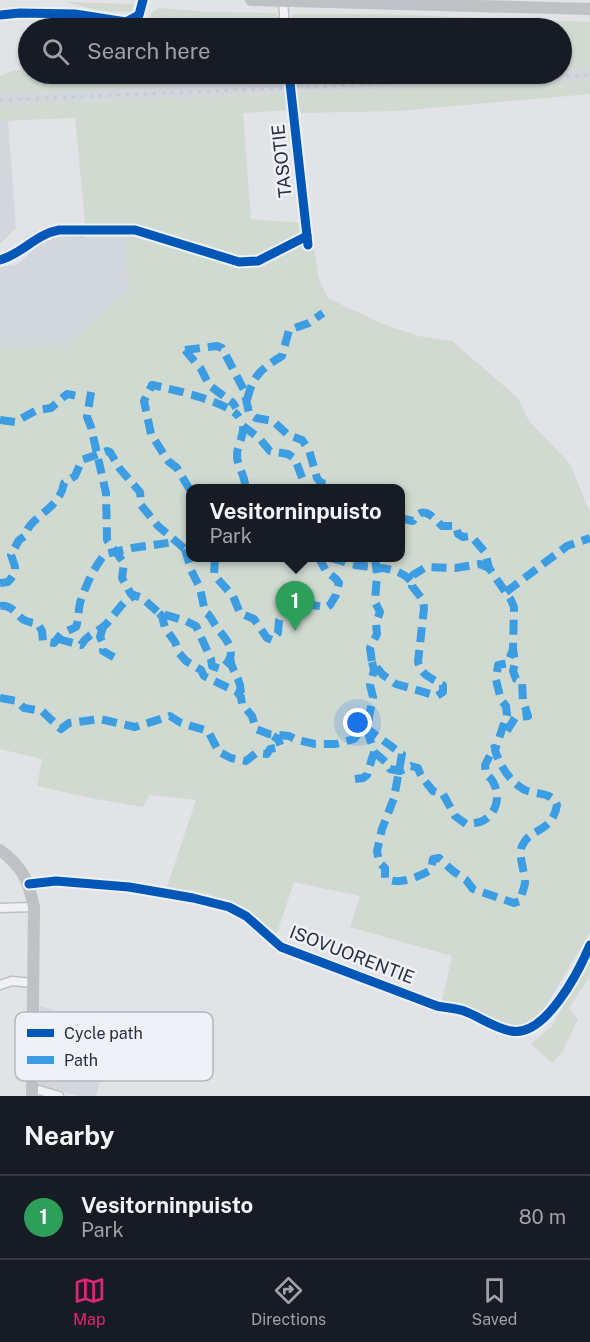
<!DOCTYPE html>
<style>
:root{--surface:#171b24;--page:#20242c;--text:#f1f3f6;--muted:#9ea1a6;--line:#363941;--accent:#db2777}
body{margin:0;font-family:"Public Sans",sans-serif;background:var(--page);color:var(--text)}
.you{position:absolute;left:358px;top:723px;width:21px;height:21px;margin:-15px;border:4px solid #fff;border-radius:50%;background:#1a73e8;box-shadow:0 0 0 9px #1a73e833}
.badge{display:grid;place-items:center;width:39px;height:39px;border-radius:50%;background:var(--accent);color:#fff;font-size:20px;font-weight:700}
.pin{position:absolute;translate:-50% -50px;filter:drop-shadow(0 2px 3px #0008)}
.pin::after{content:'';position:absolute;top:32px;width:21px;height:18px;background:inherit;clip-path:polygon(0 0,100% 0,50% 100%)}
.popup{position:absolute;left:186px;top:484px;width:219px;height:78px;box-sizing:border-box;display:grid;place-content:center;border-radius:12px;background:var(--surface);filter:drop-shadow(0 2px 4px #0005);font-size:20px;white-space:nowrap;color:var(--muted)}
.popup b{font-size:22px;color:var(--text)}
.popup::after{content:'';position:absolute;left:50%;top:100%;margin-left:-12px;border:12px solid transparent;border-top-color:var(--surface)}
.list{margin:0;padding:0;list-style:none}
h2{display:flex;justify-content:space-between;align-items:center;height:78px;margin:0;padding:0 24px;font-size:26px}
h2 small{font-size:20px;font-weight:400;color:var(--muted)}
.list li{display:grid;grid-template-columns:39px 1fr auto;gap:18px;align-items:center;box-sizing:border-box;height:84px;padding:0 24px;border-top:2px solid var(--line)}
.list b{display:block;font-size:22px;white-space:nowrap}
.list p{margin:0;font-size:20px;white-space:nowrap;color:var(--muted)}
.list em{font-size:20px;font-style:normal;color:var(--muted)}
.icon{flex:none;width:33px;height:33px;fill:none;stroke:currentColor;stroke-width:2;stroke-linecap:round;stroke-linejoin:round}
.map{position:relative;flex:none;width:590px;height:1096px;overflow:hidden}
.search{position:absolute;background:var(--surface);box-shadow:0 2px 4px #0004;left:18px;right:18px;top:18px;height:66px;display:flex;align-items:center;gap:15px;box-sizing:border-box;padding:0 21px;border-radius:33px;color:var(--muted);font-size:22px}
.sheet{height:162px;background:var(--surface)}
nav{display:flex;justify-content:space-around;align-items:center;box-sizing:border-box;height:84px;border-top:2px solid var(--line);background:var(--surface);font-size:16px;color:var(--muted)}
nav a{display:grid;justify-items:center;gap:3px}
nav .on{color:var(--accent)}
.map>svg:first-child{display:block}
.built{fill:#d2d6dd}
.green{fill:#d1dad1;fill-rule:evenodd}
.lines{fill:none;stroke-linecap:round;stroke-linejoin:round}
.street-casing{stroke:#bfc1c4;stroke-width:11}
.street{stroke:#f0f1f3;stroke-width:8}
.secondary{stroke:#bfc1c6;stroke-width:12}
.rail{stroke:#c9cbce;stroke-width:3;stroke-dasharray:3 6;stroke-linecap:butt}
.quiet{stroke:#3c9de3;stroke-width:8;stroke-dasharray:15 8;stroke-linecap:butt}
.cycleway-casing{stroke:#eef1f6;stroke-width:13}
.cycleway{stroke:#0057b8;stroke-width:9}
.labels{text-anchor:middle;stroke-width:5;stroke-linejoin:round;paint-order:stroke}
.street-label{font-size:18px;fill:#263041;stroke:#eef1f6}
.key{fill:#eef1f6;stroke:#b2b7c0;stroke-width:1.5}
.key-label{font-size:16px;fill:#263041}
</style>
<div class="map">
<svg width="590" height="1096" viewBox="0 0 590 1096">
<rect width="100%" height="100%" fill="#e1e3e6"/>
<!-- built -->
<g class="built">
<path d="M590,68V80L0,105V94L163,85L454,74H562V69Z"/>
<path d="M0,121H8L16,228L0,244Z"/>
<path d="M124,232L129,290L67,344L0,349V267L17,265L47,237Z"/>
<path d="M40,1006L115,1027L96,1096H79L39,1085Z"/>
</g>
<!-- green -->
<g class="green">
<path d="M66,2L134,4L132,11C108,14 88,8 66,2Z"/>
<path d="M159,8L209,12L276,13L279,19L280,28H148L151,13Z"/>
<path d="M292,14H385L590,22V68L562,69V28H292Z"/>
<path d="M28,70V74H285L286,80L0,94V76L12,71Z"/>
<path d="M294,74H454L295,80Z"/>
<path d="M590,80V94L398,111L300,113L296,92Z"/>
<path d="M287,93L291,110L243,113L251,219L300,223L303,245L313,243L319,279L328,298L383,324L418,336L452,341L518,398L529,421L570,464L590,512V932L542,1013L530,1023L516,1027L504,1025L442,1001L452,956L350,927L360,896L294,882L277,933L238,907L214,897L166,890L196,800L149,795L143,807L90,798L37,786L42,759L0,749V349L67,344L129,289L124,232L86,234L75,118L0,121V105ZM190,488H400V558H190Z"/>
<path d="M590,954V976L569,1008L578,1019L562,1052L552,1063L531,1044L552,1026Z"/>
</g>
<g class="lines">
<defs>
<g id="street">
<path d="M283,1L285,28"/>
<path d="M0,15L20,13L75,14L126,22L139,15L143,0"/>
<path d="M289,74L308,245"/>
<path d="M0,260C19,255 31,237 49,232C60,229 71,231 82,232"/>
<path d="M29,884L56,881L129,887L193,898L229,907L246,916L281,947L437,1006C446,1008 456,1008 464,1011C480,1017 494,1028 511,1031C545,1038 579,971 590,945"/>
<path d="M0,908L34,907"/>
<path d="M0,985L12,981L33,983"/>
<path d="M32,1088L59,1096"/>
</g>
</defs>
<!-- street casing -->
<use href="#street" class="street-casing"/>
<!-- street -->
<use href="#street" class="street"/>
<!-- secondary -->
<g class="secondary">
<path d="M251,0L590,9"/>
<path d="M0,850C23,867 28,880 34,907L32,1096"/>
</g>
<!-- rail -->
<path class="rail" d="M0,100L590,75"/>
<!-- quiet -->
<g class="quiet">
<path d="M185,350L217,346L222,348L244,390L249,413L256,418L273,421L288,435L302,440L309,450L317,478L321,483L328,484"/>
<path d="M185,350L201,369L209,385L233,403L236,408"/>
<path d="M91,392L87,417L91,427L106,493L107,540L124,563L122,578L131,594L142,598L159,613L186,621L196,626L211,659L212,666L221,669C243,651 223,638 214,623C211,618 210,615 205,612L200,588L191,570L185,549"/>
<path d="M247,400C253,375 261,369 282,356L289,330L309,323L323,313"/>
<path d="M0,420L15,422L37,410L51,408L67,394L77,396"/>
<path d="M243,426L259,438L270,451L288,454L295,459L306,488"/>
<path d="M243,426C244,437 237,445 237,455C237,467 246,476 245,488"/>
<path d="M190,490L177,468L168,461L151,434L144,401L152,385C171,389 229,402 239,417"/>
<path d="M400,518L413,521C422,504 432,516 442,526H456L458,534L463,537L471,536L485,552L489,568L511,600L514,607L513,649L515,663L513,671L516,679L522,682L523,701L528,716L515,718L506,732"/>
<path d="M215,558L214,575L233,596L240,613L254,619L267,638L272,640L278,633L279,620L283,613L311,605L327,607L330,605L336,595L339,583L336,579L326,571L319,558"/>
<path d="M331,558C339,560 347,563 355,565C373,568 398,566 411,581"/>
<path d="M375,558L377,574L375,602L380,612L376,623L377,634L370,648L372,662L383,675L396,684L437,696L443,692V685C432,678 422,677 418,662L424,608L423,600L412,586L413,575L426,567L455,568L480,564L489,568"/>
<path d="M0,583L8,582C18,570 16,569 11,555L19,540L25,536C29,516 60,510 64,483L75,476L82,460L107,451L110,452L120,469L140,492L141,505L158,526L185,549"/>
<path d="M506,592L567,546L590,538"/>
<path d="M0,606C12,604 16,615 24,620C28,622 34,623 38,624L42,631L43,641L54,643L61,634L76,627C79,619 78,612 80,603C85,587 94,567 105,554L132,548L175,542"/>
<path d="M159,613L162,616L165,628L175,642L179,653L186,661L201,670L204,676L237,692L241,697L242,704L252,716L256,729L269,734L289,736L297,740L315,744H336L354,739L362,729L366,728L402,754L394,798L382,829L377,851L379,862L385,868V878C399,886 418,877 431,870L433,859L439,858L453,871L466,880L473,889L514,903L520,901C521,896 524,889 525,883C525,871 518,857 522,846C530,827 552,834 557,805C551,790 535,796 523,789C509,780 500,766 495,750L507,715L506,706L501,700L496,680L498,665L508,663L513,649"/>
<path d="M103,627L100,637L104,645L103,651L117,659"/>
<path d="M58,639L81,645C88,634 94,634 104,626C113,619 123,598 135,596"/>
<path d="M230,657C231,674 242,676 241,697"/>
<path d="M0,698L17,701L24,708L42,711L61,729L69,723L100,719L135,727L170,716L181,723L208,731L219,752L231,758L246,761L256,753L267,754L270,749L281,747L278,739L273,736"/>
<path d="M374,752L387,763L390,769L400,771L411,766L418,768C421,778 427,783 433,791L443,794L455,816L466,824C470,823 476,823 480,822C501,814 502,786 486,774L485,765L495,746"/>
<path d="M355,779L363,778L367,775L374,752L369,736V717L373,697L370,685L374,670L372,662"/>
</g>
<defs>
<g id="cycleway">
<path d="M0,15L20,13L75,14L126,22L139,15L143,0"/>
<path d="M289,74L308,245"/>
<path d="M0,260C22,254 36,234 59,230H135L239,262L258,261L307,236"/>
<path d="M29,884L56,881L129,887L193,898L229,907L246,916L281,947L437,1006C446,1008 456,1008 464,1011C480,1017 494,1028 511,1031C545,1038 579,971 590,945"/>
</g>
</defs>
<!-- cycleway casing -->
<use href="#cycleway" class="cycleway-casing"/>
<!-- cycleway -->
<use href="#cycleway" class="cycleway"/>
</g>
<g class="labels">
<!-- street labels -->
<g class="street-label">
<text transform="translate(282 161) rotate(-96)" y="6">TASOTIE</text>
<text transform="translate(352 955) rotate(21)" y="6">ISOVUORENTIE</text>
</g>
</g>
<!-- legend -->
<rect x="15" y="1012" width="198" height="69" rx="9" class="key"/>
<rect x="27" y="1029" width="27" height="8" fill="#0057b8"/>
<rect x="27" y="1056" width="27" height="8" fill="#3c9de3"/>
<g class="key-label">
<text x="64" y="1039">Cycle path</text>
<text x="64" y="1066">Path</text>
</g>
</svg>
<div class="you"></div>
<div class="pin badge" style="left:295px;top:631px;background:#2e9e5b">1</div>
<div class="popup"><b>Vesitorninpuisto</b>Park</div>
<div class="search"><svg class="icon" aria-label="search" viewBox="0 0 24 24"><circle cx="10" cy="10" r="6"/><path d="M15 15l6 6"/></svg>Search here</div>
</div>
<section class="sheet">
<h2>Nearby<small></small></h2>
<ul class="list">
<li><span class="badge" style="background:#2e9e5b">1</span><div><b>Vesitorninpuisto</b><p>Park</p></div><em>80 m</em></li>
</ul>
</section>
<nav>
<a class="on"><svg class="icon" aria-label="map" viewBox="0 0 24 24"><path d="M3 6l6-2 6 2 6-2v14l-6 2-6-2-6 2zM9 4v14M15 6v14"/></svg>Map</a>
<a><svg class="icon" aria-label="directions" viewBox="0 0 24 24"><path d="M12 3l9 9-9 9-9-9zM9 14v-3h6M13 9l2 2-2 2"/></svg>Directions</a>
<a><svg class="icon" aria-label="saved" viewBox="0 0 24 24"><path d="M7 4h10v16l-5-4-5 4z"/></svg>Saved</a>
</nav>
